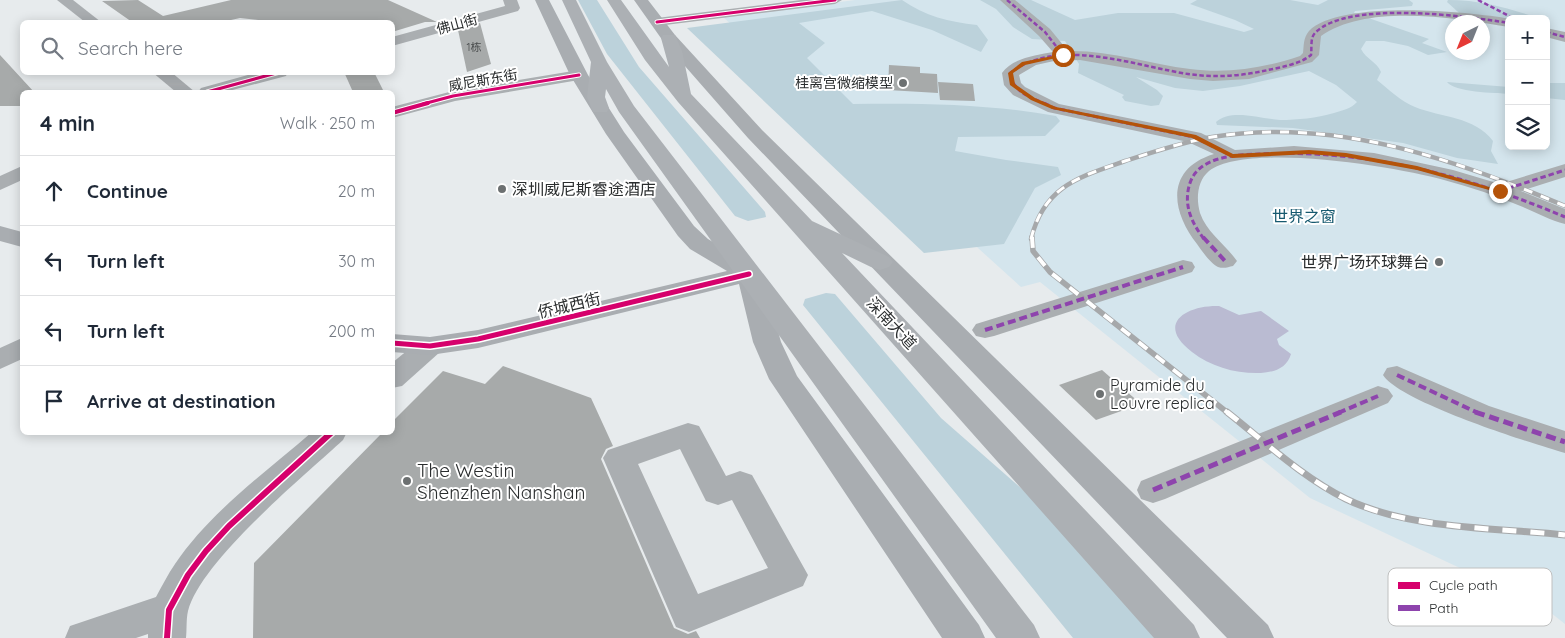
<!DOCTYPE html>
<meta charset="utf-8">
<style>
:root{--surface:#fff;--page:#f6f6f7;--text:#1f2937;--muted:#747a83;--line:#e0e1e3}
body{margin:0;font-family:Quicksand,"Noto Sans SC",sans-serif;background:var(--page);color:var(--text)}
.controls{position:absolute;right:15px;top:15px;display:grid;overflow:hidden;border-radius:8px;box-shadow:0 2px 12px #0003}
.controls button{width:45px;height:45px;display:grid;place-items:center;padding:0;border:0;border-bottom:1px solid var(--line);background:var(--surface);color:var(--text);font:25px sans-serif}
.compass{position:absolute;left:1445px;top:15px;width:45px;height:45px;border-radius:50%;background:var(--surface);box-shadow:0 2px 12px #0003;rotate:223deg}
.stop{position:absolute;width:15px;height:15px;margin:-11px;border:4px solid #b45309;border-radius:50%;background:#fff}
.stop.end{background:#b45309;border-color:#fff;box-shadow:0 1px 5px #0008}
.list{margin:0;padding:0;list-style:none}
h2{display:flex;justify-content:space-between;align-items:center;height:65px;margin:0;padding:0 20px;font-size:21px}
h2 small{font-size:16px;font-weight:400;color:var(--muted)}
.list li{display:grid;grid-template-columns:32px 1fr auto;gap:15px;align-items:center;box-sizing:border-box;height:70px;padding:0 20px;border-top:1px solid var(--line)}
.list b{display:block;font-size:19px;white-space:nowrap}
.list em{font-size:16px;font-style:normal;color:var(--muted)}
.icon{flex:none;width:28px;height:28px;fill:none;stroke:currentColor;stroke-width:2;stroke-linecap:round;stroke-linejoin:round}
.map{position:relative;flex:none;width:1565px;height:638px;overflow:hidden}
.search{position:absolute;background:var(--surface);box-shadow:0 2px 12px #0003;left:20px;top:20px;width:375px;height:55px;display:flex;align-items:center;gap:12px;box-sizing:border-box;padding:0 18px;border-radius:8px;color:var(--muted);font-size:19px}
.panel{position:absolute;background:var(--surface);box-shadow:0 2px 12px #0003;left:20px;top:90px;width:375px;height:345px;border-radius:8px}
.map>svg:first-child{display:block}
.green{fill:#d4e5ed;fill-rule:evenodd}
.forest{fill:#bcd2db}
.water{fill:#babbd2}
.building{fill:#a7aaaa}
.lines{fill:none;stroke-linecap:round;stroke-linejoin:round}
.street{fill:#aaaeb1;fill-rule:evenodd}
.secondary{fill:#a9adb1;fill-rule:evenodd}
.primary{fill:#acb0b4;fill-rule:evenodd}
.rail-far2-casing{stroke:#a6a8aa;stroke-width:4.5}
.rail-far1-casing{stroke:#a6a8aa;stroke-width:5.5}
.rail-casing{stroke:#a6a8aa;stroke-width:7}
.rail-far2{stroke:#fff;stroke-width:3;stroke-dasharray:9;stroke-linecap:butt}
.rail-far1{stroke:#fff;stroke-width:4;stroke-dasharray:11;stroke-linecap:butt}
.rail{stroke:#fff;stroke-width:5;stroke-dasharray:14;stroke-linecap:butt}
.quiet-far3{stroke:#8e44ad;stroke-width:2.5;stroke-dasharray:4.5 2.5;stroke-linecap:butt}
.quiet-far2{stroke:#8e44ad;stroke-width:3;stroke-dasharray:5.5 3;stroke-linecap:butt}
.quiet-far1{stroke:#8e44ad;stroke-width:4;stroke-dasharray:8 4;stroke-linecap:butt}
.quiet{stroke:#8e44ad;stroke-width:5;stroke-dasharray:10 5;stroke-linecap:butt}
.cycleway-far3-casing{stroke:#fff;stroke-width:5}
.cycleway-far2-casing{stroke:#fff;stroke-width:6}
.cycleway-far1-casing{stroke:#fff;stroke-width:8}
.cycleway-casing{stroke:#fff;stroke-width:9}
.cycleway-far3{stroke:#d6006c;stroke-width:3}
.cycleway-far2{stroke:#d6006c;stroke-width:4}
.cycleway-far1{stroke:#d6006c;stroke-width:5}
.cycleway{stroke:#d6006c;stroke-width:6}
.route{fill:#b45309}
.poi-dot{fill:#6c7071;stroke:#fff;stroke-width:2}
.labels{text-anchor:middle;stroke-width:4;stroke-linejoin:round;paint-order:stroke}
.far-number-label{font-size:11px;fill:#494c4d}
.far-street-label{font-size:14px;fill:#2a2d2e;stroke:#fff}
.far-poi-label{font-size:14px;fill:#2a2d2e;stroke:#fff;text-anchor:end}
.poi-label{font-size:16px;fill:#2a2d2e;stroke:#fff;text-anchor:start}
.park-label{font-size:16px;fill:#16596f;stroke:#fff}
.street-label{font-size:16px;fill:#2a2d2e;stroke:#fff}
.near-poi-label{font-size:19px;fill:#2a2d2e;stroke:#fff;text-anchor:start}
.key{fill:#fff;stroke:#bfc0c0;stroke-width:1}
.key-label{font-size:14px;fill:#2a2d2e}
</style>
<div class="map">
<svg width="1565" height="638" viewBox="0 0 1565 638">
<rect width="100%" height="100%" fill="#e7ebed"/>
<!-- green -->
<path class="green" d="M855,0H1565V624L1551,613L1505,589L1310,498L1040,282L1021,287L723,17ZM1509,19H1546V146H1509ZM1452,22H1482V52H1452Z"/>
<!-- forest -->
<g class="forest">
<path d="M578,0H597L639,67L765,212L766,217L748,221L735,216L607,54Z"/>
<path d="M902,0C925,16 949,22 977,25L988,40L981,52L932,30L872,11L799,23L825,43L807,58L853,104C921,103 989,104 1056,116L1060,121L1045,136L958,137L955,151L1006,160L1058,167L1061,175L1035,188L1004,244L924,253L687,28Z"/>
<path d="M980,0H1031L1075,20L1118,13H1174L1244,32L1254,29L1235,20L1190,4L1197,0H1290L1318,5L1328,0H1409L1413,3L1412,6L1355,11L1354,13L1429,39L1422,43L1447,52L1428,55L1408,46L1384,41H1366L1361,49C1366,59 1377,62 1381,72L1377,80C1388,89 1402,102 1415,107C1442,118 1474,116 1493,141L1491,151L1498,164L1457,158L1403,143L1293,128L1217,125L1216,122C1231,108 1262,119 1280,120C1298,120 1316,118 1334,113C1343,110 1351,109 1357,102L1336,85L1309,71L1240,86L1203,91L1175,88L1136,77L1157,90L1163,96L1159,105L1151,106L1125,101L1122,97L1124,95L1078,73L1079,64L1065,41L1032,39L1013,27L996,9Z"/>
<path d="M1448,0C1484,0 1509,9 1542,19H1509V26L1467,20L1447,2Z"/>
<path d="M1447,82L1509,87V94C1495,93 1454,92 1447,82Z"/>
<path d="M1546,83H1565V100L1546,98Z"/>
<path d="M826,293L835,294L941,418L1038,503L1160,638H1073L803,305L805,299Z"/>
</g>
<!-- water -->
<path class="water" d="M1219,306L1239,315L1261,311L1289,331L1277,339L1279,345L1291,354C1287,368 1275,372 1261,373C1237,374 1211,367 1192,352C1155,324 1186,305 1219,306Z"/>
<!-- building -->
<g class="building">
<path d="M138,0L163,16L231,0H388L437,22H425L392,32V22H275L240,18L222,22H132L102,1Z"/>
<path d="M480,23L491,64L467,72L458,30Z"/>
<path d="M0,55L34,92H22V106H0Z"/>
<path d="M889,65L920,67V73L937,74L938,93L888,90Z"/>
<path d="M344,72H374L384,92H353Z"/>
<path d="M938,82L973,84L975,101L940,100Z"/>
<path d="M503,366L591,398L613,446L606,449L601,459L674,628L688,634L696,631L700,638H253L254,563L383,432H392V422L443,371L485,384Z"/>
<path d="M1102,370L1141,404L1096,420L1059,385Z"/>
</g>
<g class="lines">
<!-- street -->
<g class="street">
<path d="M57,0H73L101,22H85Z"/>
<path d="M503,0H517L520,8L518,11L392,46V37L505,6Z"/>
<path d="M801,0H842L835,4L657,26L650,22L657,18Z"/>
<path d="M1000,0H1015L1050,29L1068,51C1110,50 1150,64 1190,69C1228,74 1264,68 1300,56L1303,53C1304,46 1303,38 1309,31C1339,0 1466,11 1510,19L1509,27C1456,18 1367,3 1321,36L1319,55L1312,62L1249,79L1213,81L1190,79L1080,60L1054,61L1036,65L1019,75L1021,83L1025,87L1059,104L1201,133L1235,150L1294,146L1374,153L1453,170L1500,184L1565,164V177L1521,191L1565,209V224C1550,220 1537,213 1523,207C1497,196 1471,187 1444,180C1397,167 1248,142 1209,171C1197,181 1196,199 1200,213C1207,233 1225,244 1237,261L1233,266C1228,267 1224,269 1218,267C1210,263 1202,251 1197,244C1171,211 1165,169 1214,154L1188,142L1048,112L1013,95L1004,85L1002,73C1012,58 1037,55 1053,52L1039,36Z"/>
<path d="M1546,28L1565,32V42L1546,37Z"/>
<path d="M579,70L585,71L587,75L585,79L455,101L392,118V107L453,91Z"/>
<path d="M152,72H171L195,92H176Z"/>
<path d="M259,72H288L286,76L225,92H198L201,88Z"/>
<path d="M22,166V180L0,190V176Z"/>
<path d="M1183,260L1192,262L1195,267L1192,272L994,336L985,338L976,336L972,330L976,324Z"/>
<path d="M430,337L440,340L444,346L440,352L402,386L392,388V363L420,340Z"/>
<path d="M22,338V359L0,369V348Z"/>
<path d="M1397,366L1489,406L1565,431V453C1530,443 1400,402 1383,375L1387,368Z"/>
<path d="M1378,386L1388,389L1393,396L1388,403L1165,499L1153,503L1141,499L1137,490L1141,481Z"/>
<path d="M688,423L699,426L726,476L740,471L752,475L808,575L803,586L689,632L676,627L603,458L608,450ZM680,449L706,501L718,505L732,500L768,568L698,594L638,464Z"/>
<path d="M312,432H347L343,440C303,477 201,561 188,611C186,619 187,630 186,638H148V634L136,638H65L70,626L156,597C162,586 168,574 175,564C210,512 265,473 312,432Z"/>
</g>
<!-- secondary -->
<g class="secondary">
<path d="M535,0H549L588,75L624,132L694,226L708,239L758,269L762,274L781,342L797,376L979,625L985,638H942L769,379L753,342L739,284L478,348L430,355L392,352V334L430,337L478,330L727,271L690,249L678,236L606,134L570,75Z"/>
<path d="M634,0H648L675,35L762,130L1268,625L1274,638H1227L748,138L663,41Z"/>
<path d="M0,226L22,232V247L0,241Z"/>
</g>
<!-- primary -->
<g class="primary">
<path d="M562,0H576L607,62L634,106L1034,625L1040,638H996L619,112L606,89L605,97L609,108L607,112H593L587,97L591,62Z"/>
<path d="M607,0H621L669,67L661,38L663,35H675L682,51L691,94L812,221L889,257L893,262L889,267L880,270L871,267L842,253L1194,625L1200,638H1154L678,102L645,60Z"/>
</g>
<defs>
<path id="rail-far2" d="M1031,239C1044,186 1079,177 1125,161C1153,152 1183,142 1212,137C1335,117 1454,159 1565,206"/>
<path id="rail-far1" d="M1032,237L1033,251L1050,272L1228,413"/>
<path id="rail" d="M1227,412C1265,442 1302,477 1346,499C1407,529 1497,528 1565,535"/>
</defs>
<!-- rail-far2 casing -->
<use href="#rail-far2" class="rail-far2-casing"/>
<!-- rail-far1 casing -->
<use href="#rail-far1" class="rail-far1-casing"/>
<!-- rail casing -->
<use href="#rail" class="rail-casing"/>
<!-- rail-far2 -->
<use href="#rail-far2" class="rail-far2"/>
<!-- rail-far1 -->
<use href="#rail-far1" class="rail-far1"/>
<!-- rail -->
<use href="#rail" class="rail"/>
<!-- quiet-far3 -->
<g class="quiet-far3">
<path d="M1007,0L1045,32L1063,55"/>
<path d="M1478,0L1515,19"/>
<path d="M1546,32L1565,37"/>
<path d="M1046,104C1028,96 1015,94 1010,73C1016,69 1023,64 1030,62C1075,43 1142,67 1188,74C1215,78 1242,76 1268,70C1282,67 1300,64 1311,55C1312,48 1310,38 1315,33C1347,0 1466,16 1509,23"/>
</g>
<!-- quiet-far2 -->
<g class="quiet-far2">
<path d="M1044,103L1054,108L1194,137L1232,156"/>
<path d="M1500,191L1565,170"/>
<path d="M1204,239C1191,222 1183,204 1190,183C1199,156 1236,155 1259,154C1367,149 1466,175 1565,217"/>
</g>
<!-- quiet-far1 -->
<g class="quiet-far1">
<path d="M1203,237L1225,261"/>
<path d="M985,330L1183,267"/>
<path d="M1397,375L1478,413"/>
<path d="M1338,413L1378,396"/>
</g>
<!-- quiet -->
<g class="quiet">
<path d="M1475,412L1565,442"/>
<path d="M1153,490L1341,412"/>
</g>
<defs>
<g id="cycleway-far3">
<path d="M657,22L835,0"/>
<path d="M207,92L280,72"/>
<path d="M423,104L453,96L579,75"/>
</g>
<path id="cycleway-far2" d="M392,113L428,103"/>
<path id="cycleway-far1" d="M392,343L430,346L478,339L749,274"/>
<path id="cycleway" d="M167,638L169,610L188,575L206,551L229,526L332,432"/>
</defs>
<!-- cycleway-far3 casing -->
<use href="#cycleway-far3" class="cycleway-far3-casing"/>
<!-- cycleway-far2 casing -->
<use href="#cycleway-far2" class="cycleway-far2-casing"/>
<!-- cycleway-far1 casing -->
<use href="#cycleway-far1" class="cycleway-far1-casing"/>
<!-- cycleway casing -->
<use href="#cycleway" class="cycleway-casing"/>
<!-- cycleway-far3 -->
<use href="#cycleway-far3" class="cycleway-far3"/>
<!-- cycleway-far2 -->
<use href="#cycleway-far2" class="cycleway-far2"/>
<!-- cycleway-far1 -->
<use href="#cycleway-far1" class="cycleway-far1"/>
<!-- cycleway -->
<use href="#cycleway" class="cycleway"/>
</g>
<!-- route -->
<path class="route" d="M1063,54L1065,56L1025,65L1013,73L1015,84L1035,98L1056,107L1196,135L1233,154L1309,150L1346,153L1417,166L1503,191L1500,193L1417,170L1346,157L1309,154L1232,158L1192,138L1052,109L1031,100L1010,85L1008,73L1022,62Z"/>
<!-- markers -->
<g class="poi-dot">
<circle cx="903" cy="83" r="5"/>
<circle cx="502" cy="189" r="5"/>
<circle cx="1439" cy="262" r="5"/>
<circle cx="1100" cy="394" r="5"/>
<circle cx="407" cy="481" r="5"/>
</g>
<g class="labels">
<!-- far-number labels -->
<g class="far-number-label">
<text x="474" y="51">1栋</text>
</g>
<!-- far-street labels -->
<g class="far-street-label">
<text transform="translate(457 24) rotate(-15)" y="5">佛山街</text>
<text transform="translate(483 80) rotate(-10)" y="5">威尼斯东街</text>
</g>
<!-- far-poi labels -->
<g class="far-poi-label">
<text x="893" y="88">桂离宫微缩模型</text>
</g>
<!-- poi labels -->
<g class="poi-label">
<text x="512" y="195">深圳威尼斯睿途酒店</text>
<text x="1429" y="268" text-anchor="end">世界广场环球舞台</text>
<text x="1110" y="391">Pyramide du<tspan x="1110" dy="18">Louvre replica</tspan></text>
</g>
<!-- park labels -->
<g class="park-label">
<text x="1304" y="222">世界之窗</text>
</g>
<!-- street labels -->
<g class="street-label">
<text transform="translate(569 305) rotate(-13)" y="6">侨城西街</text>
<text transform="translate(892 323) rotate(47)" y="6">深南大道</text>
</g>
<!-- near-poi labels -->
<g class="near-poi-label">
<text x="417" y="477">The Westin<tspan x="417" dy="22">Shenzhen Nanshan</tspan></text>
</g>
</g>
<!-- legend -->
<rect x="1388" y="568" width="164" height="58" rx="8" class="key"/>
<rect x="1398" y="582" width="22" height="7" fill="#d6006c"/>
<rect x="1398" y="605" width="22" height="6" fill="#8e44ad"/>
<g class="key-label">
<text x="1429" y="590">Cycle path</text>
<text x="1429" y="613">Path</text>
</g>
</svg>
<div class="controls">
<button>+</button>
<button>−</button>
<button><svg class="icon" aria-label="layers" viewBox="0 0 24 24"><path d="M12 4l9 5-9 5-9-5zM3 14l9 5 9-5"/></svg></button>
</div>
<svg class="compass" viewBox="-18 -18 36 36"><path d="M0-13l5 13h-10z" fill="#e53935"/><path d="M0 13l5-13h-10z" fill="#747a83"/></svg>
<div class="stop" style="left:1063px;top:55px"></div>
<div class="stop end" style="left:1500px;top:191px"></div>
<div class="search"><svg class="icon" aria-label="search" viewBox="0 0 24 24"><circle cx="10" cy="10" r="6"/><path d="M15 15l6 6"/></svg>Search here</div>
<section class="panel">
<h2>4 min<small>Walk · 250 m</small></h2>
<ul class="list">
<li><svg class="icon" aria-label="ahead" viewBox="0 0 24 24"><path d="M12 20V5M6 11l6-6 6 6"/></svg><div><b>Continue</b></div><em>20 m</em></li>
<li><svg class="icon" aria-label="left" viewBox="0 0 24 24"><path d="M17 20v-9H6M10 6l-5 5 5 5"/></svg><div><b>Turn left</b></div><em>30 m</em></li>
<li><svg class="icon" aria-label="left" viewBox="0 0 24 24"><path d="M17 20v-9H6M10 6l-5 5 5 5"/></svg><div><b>Turn left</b></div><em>200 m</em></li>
<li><svg class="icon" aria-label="arrive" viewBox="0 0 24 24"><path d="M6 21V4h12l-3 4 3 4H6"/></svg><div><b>Arrive at destination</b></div></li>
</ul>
</section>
</div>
